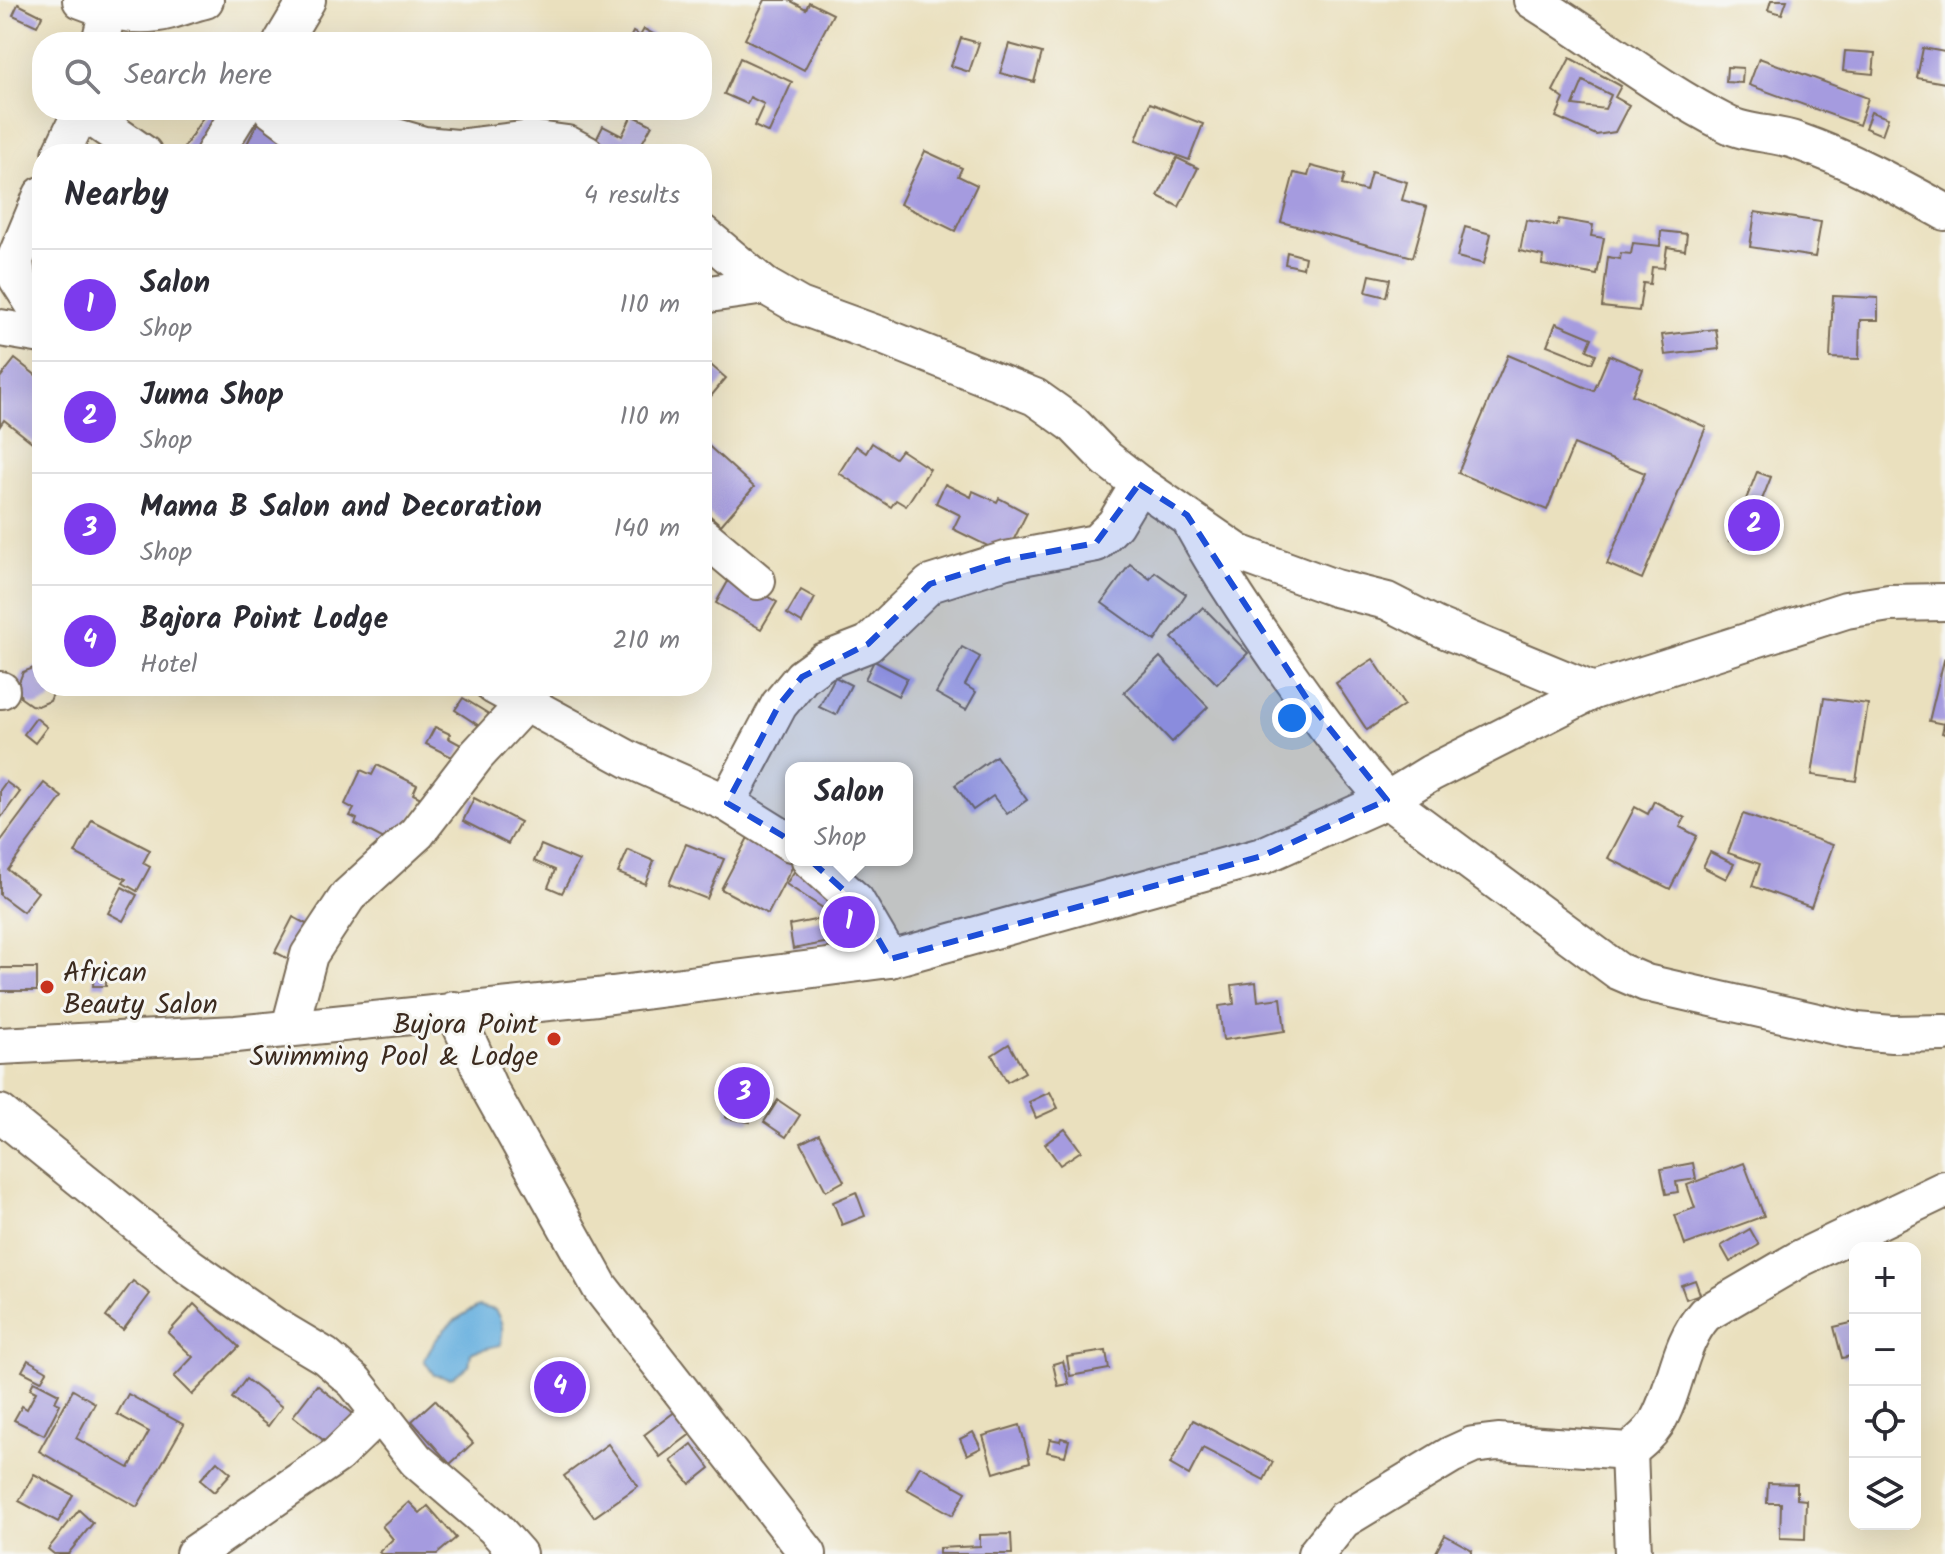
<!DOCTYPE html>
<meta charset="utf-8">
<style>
:root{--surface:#fff;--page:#f2f2f3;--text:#2b2b33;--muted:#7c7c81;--line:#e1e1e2;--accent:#7c3aed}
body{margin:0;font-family:Kalam,sans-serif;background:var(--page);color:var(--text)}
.controls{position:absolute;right:24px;bottom:24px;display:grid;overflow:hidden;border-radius:16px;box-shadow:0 8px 32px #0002}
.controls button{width:72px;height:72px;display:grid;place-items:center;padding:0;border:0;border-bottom:2px solid var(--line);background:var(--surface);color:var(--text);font:40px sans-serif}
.you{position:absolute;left:1292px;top:718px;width:28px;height:28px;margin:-20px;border:6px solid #fff;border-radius:50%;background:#1a73e8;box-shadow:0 0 0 12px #1a73e833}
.badge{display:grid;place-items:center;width:52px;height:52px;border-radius:50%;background:var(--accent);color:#fff;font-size:26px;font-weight:700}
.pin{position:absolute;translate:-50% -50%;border:4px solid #fff;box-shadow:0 2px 8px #0006}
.popup{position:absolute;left:785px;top:762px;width:128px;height:104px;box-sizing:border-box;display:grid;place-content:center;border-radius:16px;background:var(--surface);filter:drop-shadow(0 2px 6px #0005);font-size:26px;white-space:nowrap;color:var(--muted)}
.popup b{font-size:30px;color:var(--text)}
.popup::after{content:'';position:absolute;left:50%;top:100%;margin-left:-16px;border:16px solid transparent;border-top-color:var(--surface)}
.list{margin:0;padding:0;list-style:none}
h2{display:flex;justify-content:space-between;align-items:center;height:104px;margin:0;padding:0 32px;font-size:34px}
h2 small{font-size:26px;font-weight:400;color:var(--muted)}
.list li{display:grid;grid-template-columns:52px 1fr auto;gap:24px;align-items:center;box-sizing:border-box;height:112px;padding:0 32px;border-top:2px solid var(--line)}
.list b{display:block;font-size:30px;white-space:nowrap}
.list p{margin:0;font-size:26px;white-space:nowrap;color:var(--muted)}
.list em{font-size:26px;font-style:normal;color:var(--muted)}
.icon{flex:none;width:44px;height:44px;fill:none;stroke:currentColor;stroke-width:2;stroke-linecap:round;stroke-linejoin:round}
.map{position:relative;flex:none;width:1945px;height:1554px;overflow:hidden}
.search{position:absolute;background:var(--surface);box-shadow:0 8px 32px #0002;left:32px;top:32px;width:680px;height:88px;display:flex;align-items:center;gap:20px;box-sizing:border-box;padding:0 28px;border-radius:32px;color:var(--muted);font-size:30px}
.panel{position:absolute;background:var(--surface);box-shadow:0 8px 32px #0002;left:32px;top:144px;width:680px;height:552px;border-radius:32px}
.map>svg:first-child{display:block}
.water{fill:#68b0df;stroke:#526d7e;stroke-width:2}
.building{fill:#a59bdf;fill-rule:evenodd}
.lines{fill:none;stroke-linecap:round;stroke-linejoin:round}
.street-casing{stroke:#786a56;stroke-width:40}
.street{stroke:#fff;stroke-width:36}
.marked{fill:#1d4ed8;fill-opacity:0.2;stroke:#1d4ed8;stroke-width:6;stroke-dasharray:16 10;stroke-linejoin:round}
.poi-dot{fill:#c8321e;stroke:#f6f6f2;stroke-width:3}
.labels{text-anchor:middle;stroke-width:6;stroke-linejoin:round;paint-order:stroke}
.poi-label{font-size:28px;fill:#3b2a1e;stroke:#f6f6f2;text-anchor:start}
</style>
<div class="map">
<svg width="1945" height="1554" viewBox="0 0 1945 1554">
<rect width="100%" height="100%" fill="#f6f6f2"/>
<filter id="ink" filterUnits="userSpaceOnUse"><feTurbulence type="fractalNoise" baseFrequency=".0125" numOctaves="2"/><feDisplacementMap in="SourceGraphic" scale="16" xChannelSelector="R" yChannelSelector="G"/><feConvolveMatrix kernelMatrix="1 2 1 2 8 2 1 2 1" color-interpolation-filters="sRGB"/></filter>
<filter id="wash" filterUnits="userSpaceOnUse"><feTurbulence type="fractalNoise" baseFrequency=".006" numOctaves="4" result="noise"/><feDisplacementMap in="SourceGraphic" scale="32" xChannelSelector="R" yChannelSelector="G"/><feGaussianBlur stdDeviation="1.8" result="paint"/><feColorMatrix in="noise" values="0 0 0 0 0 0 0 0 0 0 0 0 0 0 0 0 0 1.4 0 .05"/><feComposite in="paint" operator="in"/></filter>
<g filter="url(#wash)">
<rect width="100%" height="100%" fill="#eae0be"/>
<!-- water -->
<path class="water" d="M479,1306L495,1310C503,1322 504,1331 500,1345L471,1352L469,1366L451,1378L434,1375L424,1360C439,1331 450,1321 479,1306Z"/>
<g id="blocks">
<!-- building -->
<g class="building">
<path d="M765,0H789L806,9L809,2L833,14L804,70L745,39Z"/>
<path d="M1771,0H1787L1782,14L1768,10Z"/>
<path d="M18,4L42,16L37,26L13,15Z"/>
<path d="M644,29L668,42H628L633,32L640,36Z"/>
<path d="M961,38L979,43L969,72L951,66Z"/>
<path d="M1009,44L1042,53L1034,82L1000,73Z"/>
<path d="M1923,48L1945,52V83L1917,78Z"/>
<path d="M1845,51L1875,53L1873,74L1843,71Z"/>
<path d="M740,58L792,82L769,133L754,126L764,104L750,97L747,104L724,94Z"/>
<path d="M1570,58L1621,86L1615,97L1629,105L1615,132L1596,135L1556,117L1564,99L1553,91ZM1583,81L1611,95L1605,109L1573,105Z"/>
<path d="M1759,58L1868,98L1859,125L1749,85Z"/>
<path d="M1727,67L1743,68L1742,83L1726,82Z"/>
<path d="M1150,103L1203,124L1189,160L1136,140Z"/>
<path d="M207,111L231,125L213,154H180Z"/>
<path d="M1871,112L1888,118L1882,135L1865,128Z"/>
<path d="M262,114L295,142L289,154H231L235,146L244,150Z"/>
<path d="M632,115L652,125L636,154H604L592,148L603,126L622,136Z"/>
<path d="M925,151L962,168L958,176L977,185L955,231L900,204Z"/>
<path d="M1177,158L1198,168L1179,207L1158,196Z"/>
<path d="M1311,166L1345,175L1342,185L1366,191L1371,172L1407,182L1402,200L1427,207L1413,257L1281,222L1294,173L1308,176Z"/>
<path d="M1755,212L1821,222L1815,257L1750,247Z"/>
<path d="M1559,219L1593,225L1591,236L1604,238L1597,275L1542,265L1543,256L1520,251L1526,220L1557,226Z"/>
<path d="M1465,227L1491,234L1484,264L1457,257Z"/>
<path d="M1661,231L1687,234L1685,250L1667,247L1664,268L1652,267L1650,284L1643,283L1639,311L1602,307L1608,257L1620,259L1621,253L1631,254L1633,243L1660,246Z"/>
<path d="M1287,252L1305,257L1303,268L1285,264Z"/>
<path d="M1370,275L1390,279L1386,297L1366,292Z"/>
<path d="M1833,296L1878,298V320H1860L1859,359L1830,358Z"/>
<path d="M1556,323L1592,338L1587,350L1596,354L1592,363L1547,345Z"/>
<path d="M1716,329L1719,349L1665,355L1662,335Z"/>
<path d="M1508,355L1594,391L1609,355L1643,369L1632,395L1706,427L1642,579L1607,564L1645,473L1574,444L1547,510L1458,473Z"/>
<path d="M15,359L42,380V450L4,420L0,426V378Z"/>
<path d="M706,361L726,378L702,407V366Z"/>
<path d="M702,440L754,487L721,525L702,509Z"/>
<path d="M872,443L895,458L901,450L930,469L906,506L896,500L891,507L839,473L856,446L866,453Z"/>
<path d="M1757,472L1771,477L1757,512L1743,507Z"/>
<path d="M945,484L971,497L973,491L997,502L999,498L1027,513L1006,555L953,529L960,515L936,503Z"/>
<path d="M1742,510L1756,517L1743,547L1729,541Z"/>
<path d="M1130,564L1150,579L1155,572L1186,594L1155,641L1102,603Z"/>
<path d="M731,576L777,602L761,629L716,603Z"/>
<path d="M801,590L815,598L802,623L787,614Z"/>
<path d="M1203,607L1248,653L1217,684L1172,638Z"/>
<path d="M962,647L980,657L965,685L976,692L966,710L936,693Z"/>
<path d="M1160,657L1208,707L1172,742L1124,692Z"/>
<path d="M1373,659L1404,705L1367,730L1336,683Z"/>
<path d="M1944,660L1945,661V734L1942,733L1944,724L1929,721Z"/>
<path d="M874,661L907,678L898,696L865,679Z"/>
<path d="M36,667L42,668V686H56L50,701L38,706L31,705L21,698L18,685L23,672Z"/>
<path d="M835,677L851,685L836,715L819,707Z"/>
<path d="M463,698L489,714L481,727L455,710Z"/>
<path d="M1824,698L1868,704L1856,781L1812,775Z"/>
<path d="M36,718L47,727L35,743L24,734Z"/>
<path d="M435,727L450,734L448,738L463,746L456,759L426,744Z"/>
<path d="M996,756L1027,800L1007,814L993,796L973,810L955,785Z"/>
<path d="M377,765L417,785L413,794L421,798L400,840L387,834L384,839L355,824L357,819L350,816L354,809L345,804L361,770L372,775Z"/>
<path d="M6,782L20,792L0,819V790Z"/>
<path d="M44,783L62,797L8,870L38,892L23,912L0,895V842Z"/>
<path d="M474,798L520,822L508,844L463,821Z"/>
<path d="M1654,801L1685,818L1680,827L1697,836L1670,889L1608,858L1635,807L1648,814Z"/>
<path d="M1743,814L1833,845L1811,907L1752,886L1760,864L1728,853Z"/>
<path d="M92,820L150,850L143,863L150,867L137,891L123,883L126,879L75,853Z"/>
<path d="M752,830L796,860L768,914L721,889Z"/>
<path d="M686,844L724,859L707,899L669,884Z"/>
<path d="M541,845L579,861L562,893L548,887L555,870L534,861Z"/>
<path d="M628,850L654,861L645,884L618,873Z"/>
<path d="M1710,852L1734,864L1726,879L1703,867Z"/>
<path d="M798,866L837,892L826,910L786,884Z"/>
<path d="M122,887L137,895L123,921L108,913Z"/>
<path d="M846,914L850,938L793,949L789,925Z"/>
<path d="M293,917L312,927L294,962L275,952Z"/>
<rect x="0" y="968" width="37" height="23"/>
<path d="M94,972L106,973V986H93Z"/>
<path d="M1256,982L1258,1001L1281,998L1285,1031L1223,1040L1219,1006L1234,1004L1232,985Z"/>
<path d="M1009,1044L1025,1072L1007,1082L992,1055Z"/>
<path d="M732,1080L756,1084L750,1122L726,1118Z"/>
<path d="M1050,1092L1058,1108L1036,1118L1029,1102Z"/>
<path d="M778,1100L800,1115L786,1137L764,1122Z"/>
<path d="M1065,1129L1081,1151L1060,1165L1045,1144Z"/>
<path d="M819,1134L844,1181L826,1191L801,1143Z"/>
<path d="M1693,1163L1696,1179L1676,1182L1678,1192L1666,1194L1661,1169Z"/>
<path d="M1744,1163L1764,1216L1685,1245L1675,1215L1695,1208L1687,1185Z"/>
<path d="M856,1192L865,1216L842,1225L833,1202Z"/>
<path d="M1750,1229L1759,1245L1730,1262L1721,1246Z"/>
<path d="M1695,1280L1700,1294L1686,1299L1681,1285Z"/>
<path d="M133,1281L150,1294L123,1330L106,1317Z"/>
<path d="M194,1304L239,1347L192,1395L174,1377L193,1357L168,1333Z"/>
<path d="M1855,1322V1355L1842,1358L1834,1327Z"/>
<path d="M1106,1351L1109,1369L1070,1376L1067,1357Z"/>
<path d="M28,1360L47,1371L41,1381L22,1371Z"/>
<path d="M1063,1361L1069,1384L1058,1386L1053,1364Z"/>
<path d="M246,1379L282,1407L268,1426L232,1398Z"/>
<path d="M34,1381L59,1394L55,1402L60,1404L44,1435L14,1420L22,1406L27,1409L36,1392L30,1389Z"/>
<path d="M317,1385L361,1420L337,1451L293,1416Z"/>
<path d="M73,1390L95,1403L76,1438L129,1468L149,1432L117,1414L128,1394L184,1425L137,1507L39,1451Z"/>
<path d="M435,1400L473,1443L450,1464L412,1421Z"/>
<path d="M676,1411L692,1433L660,1457L644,1435Z"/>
<path d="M1193,1420L1273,1462L1264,1480L1203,1448L1189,1475L1170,1464Z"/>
<path d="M1020,1425L1030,1462L994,1473L983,1436Z"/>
<path d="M973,1432L981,1448L967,1455L960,1439Z"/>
<path d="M1061,1438L1069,1440L1065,1456L1047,1452L1050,1439L1060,1441Z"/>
<path d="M608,1444L638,1486L594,1517L564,1476Z"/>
<path d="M692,1444L710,1468L690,1484L671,1461Z"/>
<path d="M217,1461L231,1473L214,1492L200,1480Z"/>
<path d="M920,1466L966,1492L953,1515L907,1489Z"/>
<path d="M34,1474L73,1495L58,1522L19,1501Z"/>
<path d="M1768,1483L1797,1484V1499L1806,1500L1805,1539L1780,1538L1781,1503H1767Z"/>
<path d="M409,1502L420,1513L428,1506L456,1538L437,1554H381L379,1552L393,1539L382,1526Z"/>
<path d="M79,1510L93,1523L68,1554H54L48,1549Z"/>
<path d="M1011,1534L1012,1554H939V1548L980,1546V1535Z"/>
<path d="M1445,1535L1472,1550L1470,1554H1435Z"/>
</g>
</g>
</g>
<g filter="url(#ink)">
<use href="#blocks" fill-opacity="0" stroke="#786a56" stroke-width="2"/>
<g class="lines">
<defs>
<g id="street">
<path d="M81,0C109,11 137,19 168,11C180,8 192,3 205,0"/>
<path d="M1532,0C1597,40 1658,89 1727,124C1746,134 1776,133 1797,141C1849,159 1898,186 1945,212"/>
<path d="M100,42L108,10"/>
<path d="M282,42L307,0"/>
<path d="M272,110L292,125L311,132L389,135L424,145L457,148L530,139L567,144L586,154"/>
<path d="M82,111L144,154"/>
<path d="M61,154L82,110"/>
<path d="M214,154L241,110"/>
<path d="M42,195L15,260L17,278L42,317"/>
<path d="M702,233L765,286L800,306L885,337L1035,397L1073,424L1107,459L1139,484L1239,553L1335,588L1387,601L1436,626L1593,691"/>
<path d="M702,295L765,286"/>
<path d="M0,328L42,335"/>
<path d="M1193,526C1220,575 1251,620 1282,665C1315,712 1348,758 1387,800L1618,971L1646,983L1857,1031L1892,1034L1945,1033"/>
<path d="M702,535L757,581"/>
<path d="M494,686L630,760L727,803L791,843"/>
<path d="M0,690H1"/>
<path d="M727,803L779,705L802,677L824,661L868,644L930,584L1006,560L1096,543L1115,524L1139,484"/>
<path d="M810,860L856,901L890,959"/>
<path d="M454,1010L490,1090L600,1287L808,1554"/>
<path d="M290,1027L309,955L348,896L417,833L476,756L525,703"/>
<path d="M0,1046L236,1034L597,997L890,959L1262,856L1387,800L1431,773L1593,691L1846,610L1889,603L1945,602"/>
<path d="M0,1113L190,1267L273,1325L325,1356L355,1382L416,1460L494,1527L518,1554"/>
<path d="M1629,1451L1633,1554"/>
<path d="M194,1554L337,1455L380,1413"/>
<path d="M1316,1554L1343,1520L1451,1455L1473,1445L1498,1442L1629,1451C1639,1443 1649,1435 1656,1424C1677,1389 1677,1345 1705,1314L1801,1258L1945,1189"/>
</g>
</defs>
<!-- street casing -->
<use href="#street" class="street-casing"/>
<!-- street -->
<use href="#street" class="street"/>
</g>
</g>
<!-- marked area -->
<path class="marked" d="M1139,484L1187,515L1311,705L1387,800L1262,856L890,959L856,901L783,836L727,803L779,705L802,677L868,644L930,584L1006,560L1096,543Z"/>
<!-- markers -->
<g class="poi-dot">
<circle cx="47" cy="987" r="8"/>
<circle cx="554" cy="1039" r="8"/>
</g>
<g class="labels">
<!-- poi labels -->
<g class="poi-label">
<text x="63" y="981">African<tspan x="63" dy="32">Beauty Salon</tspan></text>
<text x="538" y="1033" text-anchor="end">Bujora Point<tspan x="538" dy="32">Swimming Pool &amp; Lodge</tspan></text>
</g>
</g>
</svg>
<div class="controls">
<button>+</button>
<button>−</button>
<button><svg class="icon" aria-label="locate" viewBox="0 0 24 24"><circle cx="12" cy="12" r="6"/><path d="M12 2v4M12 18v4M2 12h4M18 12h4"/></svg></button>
<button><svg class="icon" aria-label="layers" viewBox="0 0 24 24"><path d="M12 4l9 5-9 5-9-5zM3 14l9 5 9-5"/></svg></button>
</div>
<div class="you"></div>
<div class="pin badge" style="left:849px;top:922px">1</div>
<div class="popup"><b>Salon</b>Shop</div>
<div class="pin badge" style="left:1754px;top:525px">2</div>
<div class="pin badge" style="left:744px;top:1093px">3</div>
<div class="pin badge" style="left:560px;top:1387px">4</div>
<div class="search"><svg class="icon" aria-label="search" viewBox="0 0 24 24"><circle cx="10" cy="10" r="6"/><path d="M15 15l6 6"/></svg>Search here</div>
<section class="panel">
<h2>Nearby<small>4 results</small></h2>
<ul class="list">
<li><span class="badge">1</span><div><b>Salon</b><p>Shop</p></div><em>110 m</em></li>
<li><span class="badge">2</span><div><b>Juma Shop</b><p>Shop</p></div><em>110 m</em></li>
<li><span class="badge">3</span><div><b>Mama B Salon and Decoration</b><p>Shop</p></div><em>140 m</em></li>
<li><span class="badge">4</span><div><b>Bajora Point Lodge</b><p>Hotel</p></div><em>210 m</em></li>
</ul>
</section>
</div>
